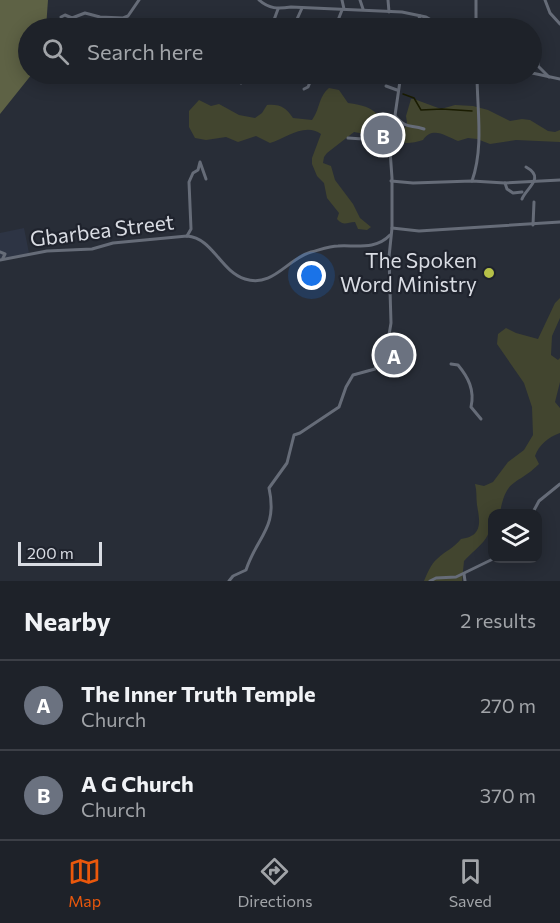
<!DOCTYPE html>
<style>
:root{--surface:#1e2229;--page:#262a31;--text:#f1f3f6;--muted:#a1a4a8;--line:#3c3f46;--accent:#ea580c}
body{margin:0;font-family:Commissioner,sans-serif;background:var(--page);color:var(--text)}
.controls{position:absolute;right:18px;bottom:18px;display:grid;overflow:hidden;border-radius:12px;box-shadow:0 3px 15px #0003}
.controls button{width:54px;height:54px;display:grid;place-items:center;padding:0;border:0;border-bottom:2px solid var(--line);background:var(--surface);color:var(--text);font:30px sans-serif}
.scale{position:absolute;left:18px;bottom:15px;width:84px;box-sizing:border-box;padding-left:6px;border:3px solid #d9dce3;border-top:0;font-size:16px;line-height:21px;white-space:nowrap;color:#d9dce3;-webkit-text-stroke:4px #1f232d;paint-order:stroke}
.you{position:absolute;left:312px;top:276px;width:21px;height:21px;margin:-15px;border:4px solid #fff;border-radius:50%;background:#1a73e8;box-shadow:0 0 0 9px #1a73e833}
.badge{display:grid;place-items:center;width:39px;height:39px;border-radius:50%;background:var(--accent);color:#fff;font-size:20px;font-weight:700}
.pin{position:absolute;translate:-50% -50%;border:3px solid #fff;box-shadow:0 2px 6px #0006}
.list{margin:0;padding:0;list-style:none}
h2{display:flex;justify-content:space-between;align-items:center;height:78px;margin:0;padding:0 24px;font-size:26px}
h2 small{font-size:20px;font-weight:400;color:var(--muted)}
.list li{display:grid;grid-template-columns:39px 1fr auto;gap:18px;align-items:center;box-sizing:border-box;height:90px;padding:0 24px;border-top:2px solid var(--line)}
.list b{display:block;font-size:22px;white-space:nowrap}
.list p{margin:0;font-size:20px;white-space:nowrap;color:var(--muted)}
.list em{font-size:20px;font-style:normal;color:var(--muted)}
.icon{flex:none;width:33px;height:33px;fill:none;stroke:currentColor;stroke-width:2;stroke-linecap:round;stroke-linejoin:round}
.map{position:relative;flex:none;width:560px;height:581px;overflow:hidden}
.search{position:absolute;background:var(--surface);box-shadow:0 3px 15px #0003;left:18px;right:18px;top:18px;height:66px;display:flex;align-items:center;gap:15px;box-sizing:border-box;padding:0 21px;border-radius:33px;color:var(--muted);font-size:22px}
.sheet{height:258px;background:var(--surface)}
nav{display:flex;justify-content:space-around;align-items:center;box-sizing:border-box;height:84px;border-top:2px solid var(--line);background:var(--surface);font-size:16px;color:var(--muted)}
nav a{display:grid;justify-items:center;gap:3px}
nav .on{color:var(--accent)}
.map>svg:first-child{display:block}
.built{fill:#2d3444}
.green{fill:#42452f}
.forest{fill:#5e6245}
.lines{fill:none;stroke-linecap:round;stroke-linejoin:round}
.stream{stroke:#1a1c02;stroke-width:1.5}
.street{stroke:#666c78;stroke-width:3}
.poi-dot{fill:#b6c148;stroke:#1f232d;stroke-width:2}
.labels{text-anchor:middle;stroke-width:4.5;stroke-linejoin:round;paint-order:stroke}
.street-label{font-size:21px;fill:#d9dce3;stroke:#1f232d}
.poi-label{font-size:21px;fill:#d9dce3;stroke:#1f232d;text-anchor:end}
</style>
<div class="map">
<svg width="560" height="581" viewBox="0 0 560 581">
<rect width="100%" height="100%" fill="#282d37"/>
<!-- built -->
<path class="built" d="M24,228L29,253L0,260V233Z"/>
<!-- green -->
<g class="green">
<path d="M329,88L339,90L348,103C379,107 375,115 395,133L405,128L407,123L406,116L411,99H414L441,109L455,105L473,106L488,110L510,121L522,119L530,120L548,131L555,132L560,130V142L516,140L490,144L477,139L468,138L458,141C445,136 433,126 423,140C406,146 392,143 379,132L365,134L354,132L327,153L324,157L323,163L331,166L335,180L353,204L360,218L371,227L367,230L358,229L355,222C347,222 344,227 337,219L339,213L327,198L324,183L317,176L312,164V158L321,134C305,122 286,138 270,143L256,136L238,142L226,137L206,140L195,138L189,127V111L199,100L211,106L219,104L239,115L255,118L262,113L267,105C281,104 286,108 293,118L312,120C320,110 318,97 329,88Z"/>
<path d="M560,298V318L552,336L551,355L558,360L560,358V382L555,402L560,408V433C548,437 539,445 535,456L539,464C517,486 506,477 500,513L492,514C492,540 480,544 464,561L462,581H424C427,574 431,564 437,559C445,551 454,548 461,539C483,536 480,522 477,505C476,498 477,491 475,484L484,486L493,482L508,462L524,450L533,435L532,407L524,383L497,344L498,334L506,328L516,333L538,339L555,303Z"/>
</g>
<!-- forest -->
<path class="forest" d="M0,0H48L46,28H28V74H32L0,114Z"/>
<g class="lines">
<!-- stream -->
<path class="stream" d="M403,94L414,98L421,110L442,109L472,111"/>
<!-- street -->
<g class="street">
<path d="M259,0C269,9 278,9 291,7L402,12L426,17L445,28"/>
<path d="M342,0L344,9"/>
<path d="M360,0L363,9"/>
<path d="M388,0L389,12"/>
<path d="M476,0V28"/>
<path d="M545,0L550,13L560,24"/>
<path d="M61,17L65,15L72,18L85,13L100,17L123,18L128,16L139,0"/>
<path d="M271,28L278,9"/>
<path d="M293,28L302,8"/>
<path d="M335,28L342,10"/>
<path d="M415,28L420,16"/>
<path d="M539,51L538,66L549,77"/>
<path d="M532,73L560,79"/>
<path d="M367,74L369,75"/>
<path d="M387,74L400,75"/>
<path d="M226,82L236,74"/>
<path d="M241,83L243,74"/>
<path d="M386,86L397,90"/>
<path d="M304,89L308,87L311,80L310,74"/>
<path d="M375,125L382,124L395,116C408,130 409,124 424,129"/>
<path d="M348,138L363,139L390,150"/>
<path d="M391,181L413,183L472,181L505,183L560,180"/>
<path d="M472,181C484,147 477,109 477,74"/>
<path d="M505,183L507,189L513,193L522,192"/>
<path d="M522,199C526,188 546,178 526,167"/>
<path d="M533,225L534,202"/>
<path d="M392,228L419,231L560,222"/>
<path d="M187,236L191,229L189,182L193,173L198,170L200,162L206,179"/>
<path d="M0,252L5,254L3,258"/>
<path d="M0,260L47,251L92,249L113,243L187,236C213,238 220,271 245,279C273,288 287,259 311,252C319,250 330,246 338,246C356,245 376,250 390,235"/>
<path d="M451,364L458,365C468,377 475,390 471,407L481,419"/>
<path d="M532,514L539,501L560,484"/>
<path d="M464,574L465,581"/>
<path d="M229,581L233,576L246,570C257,536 278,529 269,488L287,463L294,435L300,433L339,407L346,387L353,375L375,369L379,355L387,347L391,323L389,257L392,228V178L390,150L401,74"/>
<path d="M430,581L436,578L456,577L495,558"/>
</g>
</g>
<!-- markers -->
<circle class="poi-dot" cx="489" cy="273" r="6"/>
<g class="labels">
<!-- street labels -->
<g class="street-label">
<text transform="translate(102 231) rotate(-7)" y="7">Gbarbea Street</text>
</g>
<!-- poi labels -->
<g class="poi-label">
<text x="477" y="268">The Spoken<tspan x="477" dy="24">Word Ministry</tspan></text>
</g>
</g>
</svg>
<div class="controls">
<button><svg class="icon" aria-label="layers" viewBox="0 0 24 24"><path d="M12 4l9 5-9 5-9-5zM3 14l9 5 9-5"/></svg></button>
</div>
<div class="scale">200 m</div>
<div class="you"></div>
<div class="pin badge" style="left:394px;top:355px;background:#6b7280">A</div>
<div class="pin badge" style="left:383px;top:135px;background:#6b7280">B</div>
<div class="search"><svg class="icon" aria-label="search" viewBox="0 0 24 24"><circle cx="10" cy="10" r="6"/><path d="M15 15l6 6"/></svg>Search here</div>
</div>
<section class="sheet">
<h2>Nearby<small>2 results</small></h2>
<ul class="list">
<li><span class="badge" style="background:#6b7280">A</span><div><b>The Inner Truth Temple</b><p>Church</p></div><em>270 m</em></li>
<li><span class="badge" style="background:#6b7280">B</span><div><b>A G Church</b><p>Church</p></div><em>370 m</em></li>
</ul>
</section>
<nav>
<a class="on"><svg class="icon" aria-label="map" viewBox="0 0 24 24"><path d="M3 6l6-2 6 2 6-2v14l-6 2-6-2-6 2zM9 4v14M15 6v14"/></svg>Map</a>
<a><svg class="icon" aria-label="directions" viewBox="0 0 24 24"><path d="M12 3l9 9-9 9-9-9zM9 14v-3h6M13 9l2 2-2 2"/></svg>Directions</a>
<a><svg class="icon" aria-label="saved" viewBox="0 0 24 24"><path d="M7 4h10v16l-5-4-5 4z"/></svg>Saved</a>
</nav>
